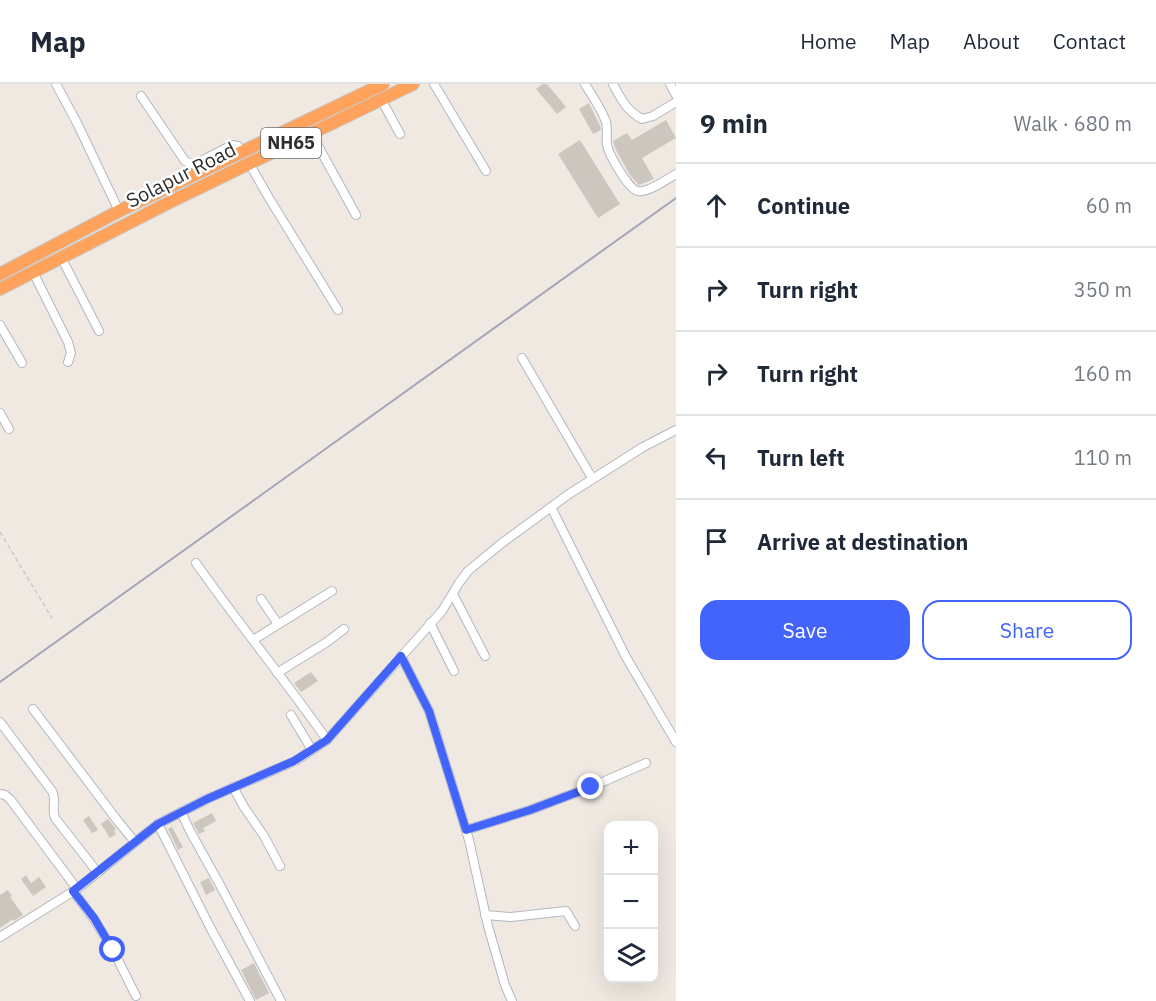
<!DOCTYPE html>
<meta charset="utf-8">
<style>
:root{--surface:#fff;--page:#f2f2f3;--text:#1f2937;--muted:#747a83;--line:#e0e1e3;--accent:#4264fb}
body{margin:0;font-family:"IBM Plex Sans",sans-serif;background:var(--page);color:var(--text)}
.controls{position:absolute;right:18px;bottom:18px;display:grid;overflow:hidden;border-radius:12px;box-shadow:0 6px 24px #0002}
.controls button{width:54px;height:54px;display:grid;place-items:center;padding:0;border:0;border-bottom:2px solid var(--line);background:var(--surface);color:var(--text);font:30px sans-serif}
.stop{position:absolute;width:18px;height:18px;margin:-14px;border:4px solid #4264fb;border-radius:50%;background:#fff}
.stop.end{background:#4264fb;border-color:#fff;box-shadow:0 2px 6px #0008}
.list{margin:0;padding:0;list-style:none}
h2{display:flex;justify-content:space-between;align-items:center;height:78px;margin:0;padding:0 24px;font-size:26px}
h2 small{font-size:20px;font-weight:400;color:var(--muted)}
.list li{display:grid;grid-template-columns:39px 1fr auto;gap:18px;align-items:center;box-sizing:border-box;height:84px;padding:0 24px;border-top:2px solid var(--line)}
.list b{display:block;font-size:22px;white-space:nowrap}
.list em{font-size:20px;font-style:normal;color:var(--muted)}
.actions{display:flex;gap:12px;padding:18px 24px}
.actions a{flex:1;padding:14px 0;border:2px solid var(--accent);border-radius:18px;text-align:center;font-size:21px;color:var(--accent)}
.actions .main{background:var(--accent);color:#fff}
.icon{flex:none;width:33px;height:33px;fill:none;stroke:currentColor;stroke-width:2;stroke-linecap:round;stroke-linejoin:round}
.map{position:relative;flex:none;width:676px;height:917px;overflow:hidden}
header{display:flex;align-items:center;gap:36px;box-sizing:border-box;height:84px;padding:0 30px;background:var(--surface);border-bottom:2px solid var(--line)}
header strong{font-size:28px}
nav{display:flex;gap:33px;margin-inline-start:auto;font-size:21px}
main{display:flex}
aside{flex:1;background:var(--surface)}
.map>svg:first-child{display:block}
.building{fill:#cbc7bf}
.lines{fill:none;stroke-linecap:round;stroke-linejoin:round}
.minor-casing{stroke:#b4b7c1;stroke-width:10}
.highway-casing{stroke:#c9c9c9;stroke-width:14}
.path{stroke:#c9c9c9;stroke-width:1.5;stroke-dasharray:4.5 3;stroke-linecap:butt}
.minor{stroke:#fff;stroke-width:8}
.highway{stroke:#ffa35c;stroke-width:12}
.rail{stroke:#a3a6b8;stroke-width:2}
.route{stroke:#4264fb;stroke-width:8}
.labels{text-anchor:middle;stroke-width:5;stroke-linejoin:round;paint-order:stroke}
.shield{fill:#fff;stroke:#6d6d6d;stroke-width:1.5}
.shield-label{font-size:18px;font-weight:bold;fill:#2e2e2e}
.street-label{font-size:20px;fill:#2e2e2e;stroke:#fff}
</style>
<header>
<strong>Map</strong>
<nav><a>Home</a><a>Map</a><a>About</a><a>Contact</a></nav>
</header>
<main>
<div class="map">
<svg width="676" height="917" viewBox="0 0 676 917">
<rect width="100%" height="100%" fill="#efe9e1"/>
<!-- building -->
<g class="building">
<path d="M542,0H547L566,23L557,30L536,5Z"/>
<path d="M589,19L600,42L601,46L593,50L579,25Z"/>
<path d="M666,36L676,54L642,74L654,95L639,101L630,91L616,66L613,57L627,49L632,56Z"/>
<path d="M580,56L620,120L598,134L558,70Z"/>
<path d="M311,588L318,597L301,608L294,599Z"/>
<path d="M212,729L216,737L203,744L205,747L199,750L193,739Z"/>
<path d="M89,732L98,746L92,749L83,736Z"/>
<path d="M108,735L116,745L114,747L116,750L110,754L101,740Z"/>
<path d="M172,743L183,763L178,766L168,745Z"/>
<path d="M26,791L31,799L39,793L46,803L33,812L21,795Z"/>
<path d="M209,794L215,806L206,811L200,798Z"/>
<path d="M8,806L12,812L10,813L23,831L14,837L13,835L0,844V811Z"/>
<path d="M254,879L269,909L256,916L241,886Z"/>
</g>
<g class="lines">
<defs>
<g id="minor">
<path d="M56,0L77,39L119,127"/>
<path d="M434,0L486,87"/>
<path d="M585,0C592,12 601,24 606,38C608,45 606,53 607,61C609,71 629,106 638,107C648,109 667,95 676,90"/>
<path d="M613,0C621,15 627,27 642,35L653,32L676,18"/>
<path d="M670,0L676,11"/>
<path d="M141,12L185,77L192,80L197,79L232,61L238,62L241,68"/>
<path d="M381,15L400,50"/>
<path d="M311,49L356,131"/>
<path d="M249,79L269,114L338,226"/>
<path d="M61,173L99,247"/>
<path d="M33,188L68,258L71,269L68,278"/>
<path d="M0,241L22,279"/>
<path d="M522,274L592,394"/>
<path d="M0,329L9,345"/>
<path d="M551,423L626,573L676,658"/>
<path d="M196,479C238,539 285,596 327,656"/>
<path d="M453,510L485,572"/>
<path d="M261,515L278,540"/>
<path d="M430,539L454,587"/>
<path d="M253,556L332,507"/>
<path d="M401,572L429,627L436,649L469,756L488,842L505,901L512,917"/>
<path d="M277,589L327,558L344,545"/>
<path d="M33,625L117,736L135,758"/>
<path d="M291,631L312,666"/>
<path d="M0,638L52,707C57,716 51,724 55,734L98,789"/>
<path d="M233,703L244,723L264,752L280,782"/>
<path d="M0,710L5,711L10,715L77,805"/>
<path d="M181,728L190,747L220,801L281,917"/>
<path d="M158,740L210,843L250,917"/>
<path d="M466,746L530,726L591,703L646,679"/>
<path d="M73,807L94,835L113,866L136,912"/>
<path d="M485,831L511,833L566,827L575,842"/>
<path d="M0,853L77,805L158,740L207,715L295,677L327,656L442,527L459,499L468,487L502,459L569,410L643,363L676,346"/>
</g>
<g id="highway">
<path d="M0,190L119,127L383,0"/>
<path d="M0,205L170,118L413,0"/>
</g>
</defs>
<!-- minor casing -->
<use href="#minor" class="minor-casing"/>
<!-- highway casing -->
<use href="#highway" class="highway-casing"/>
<!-- path -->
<path class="path" d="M0,448L52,534"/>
<!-- minor -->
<use href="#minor" class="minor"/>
<!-- highway -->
<use href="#highway" class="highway"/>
<!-- rail -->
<path class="rail" d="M0,598L676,114"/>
</g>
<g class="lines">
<!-- route -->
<path class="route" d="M113,866L94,834L73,807L158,740L207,715L294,677L327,656L401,572L429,627L466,746L530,726L591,703"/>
</g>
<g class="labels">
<!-- shield labels -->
<rect class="shield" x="261" y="44" width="60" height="30" rx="4.5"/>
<g class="shield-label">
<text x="291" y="65">NH65</text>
</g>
<!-- street labels -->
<g class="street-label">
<text transform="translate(181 91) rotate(-27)" y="7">Solapur Road</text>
</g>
</g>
</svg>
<div class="controls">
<button>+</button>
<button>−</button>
<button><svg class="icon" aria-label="layers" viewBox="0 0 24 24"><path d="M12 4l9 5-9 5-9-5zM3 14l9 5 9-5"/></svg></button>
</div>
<div class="stop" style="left:113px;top:866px"></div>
<div class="stop end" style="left:591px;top:703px"></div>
</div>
<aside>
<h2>9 min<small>Walk · 680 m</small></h2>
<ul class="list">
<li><svg class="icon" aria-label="ahead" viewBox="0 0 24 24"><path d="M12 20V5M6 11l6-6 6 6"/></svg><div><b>Continue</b></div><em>60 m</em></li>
<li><svg class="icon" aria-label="right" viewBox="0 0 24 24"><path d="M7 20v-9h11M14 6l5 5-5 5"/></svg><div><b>Turn right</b></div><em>350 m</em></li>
<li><svg class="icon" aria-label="right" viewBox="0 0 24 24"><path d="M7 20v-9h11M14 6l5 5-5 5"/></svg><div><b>Turn right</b></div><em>160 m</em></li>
<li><svg class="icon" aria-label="left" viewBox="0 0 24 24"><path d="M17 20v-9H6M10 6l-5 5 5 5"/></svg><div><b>Turn left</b></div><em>110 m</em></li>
<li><svg class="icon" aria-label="arrive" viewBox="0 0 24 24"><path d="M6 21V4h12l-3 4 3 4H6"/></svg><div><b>Arrive at destination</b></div></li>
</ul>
<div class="actions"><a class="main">Save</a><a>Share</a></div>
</aside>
</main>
